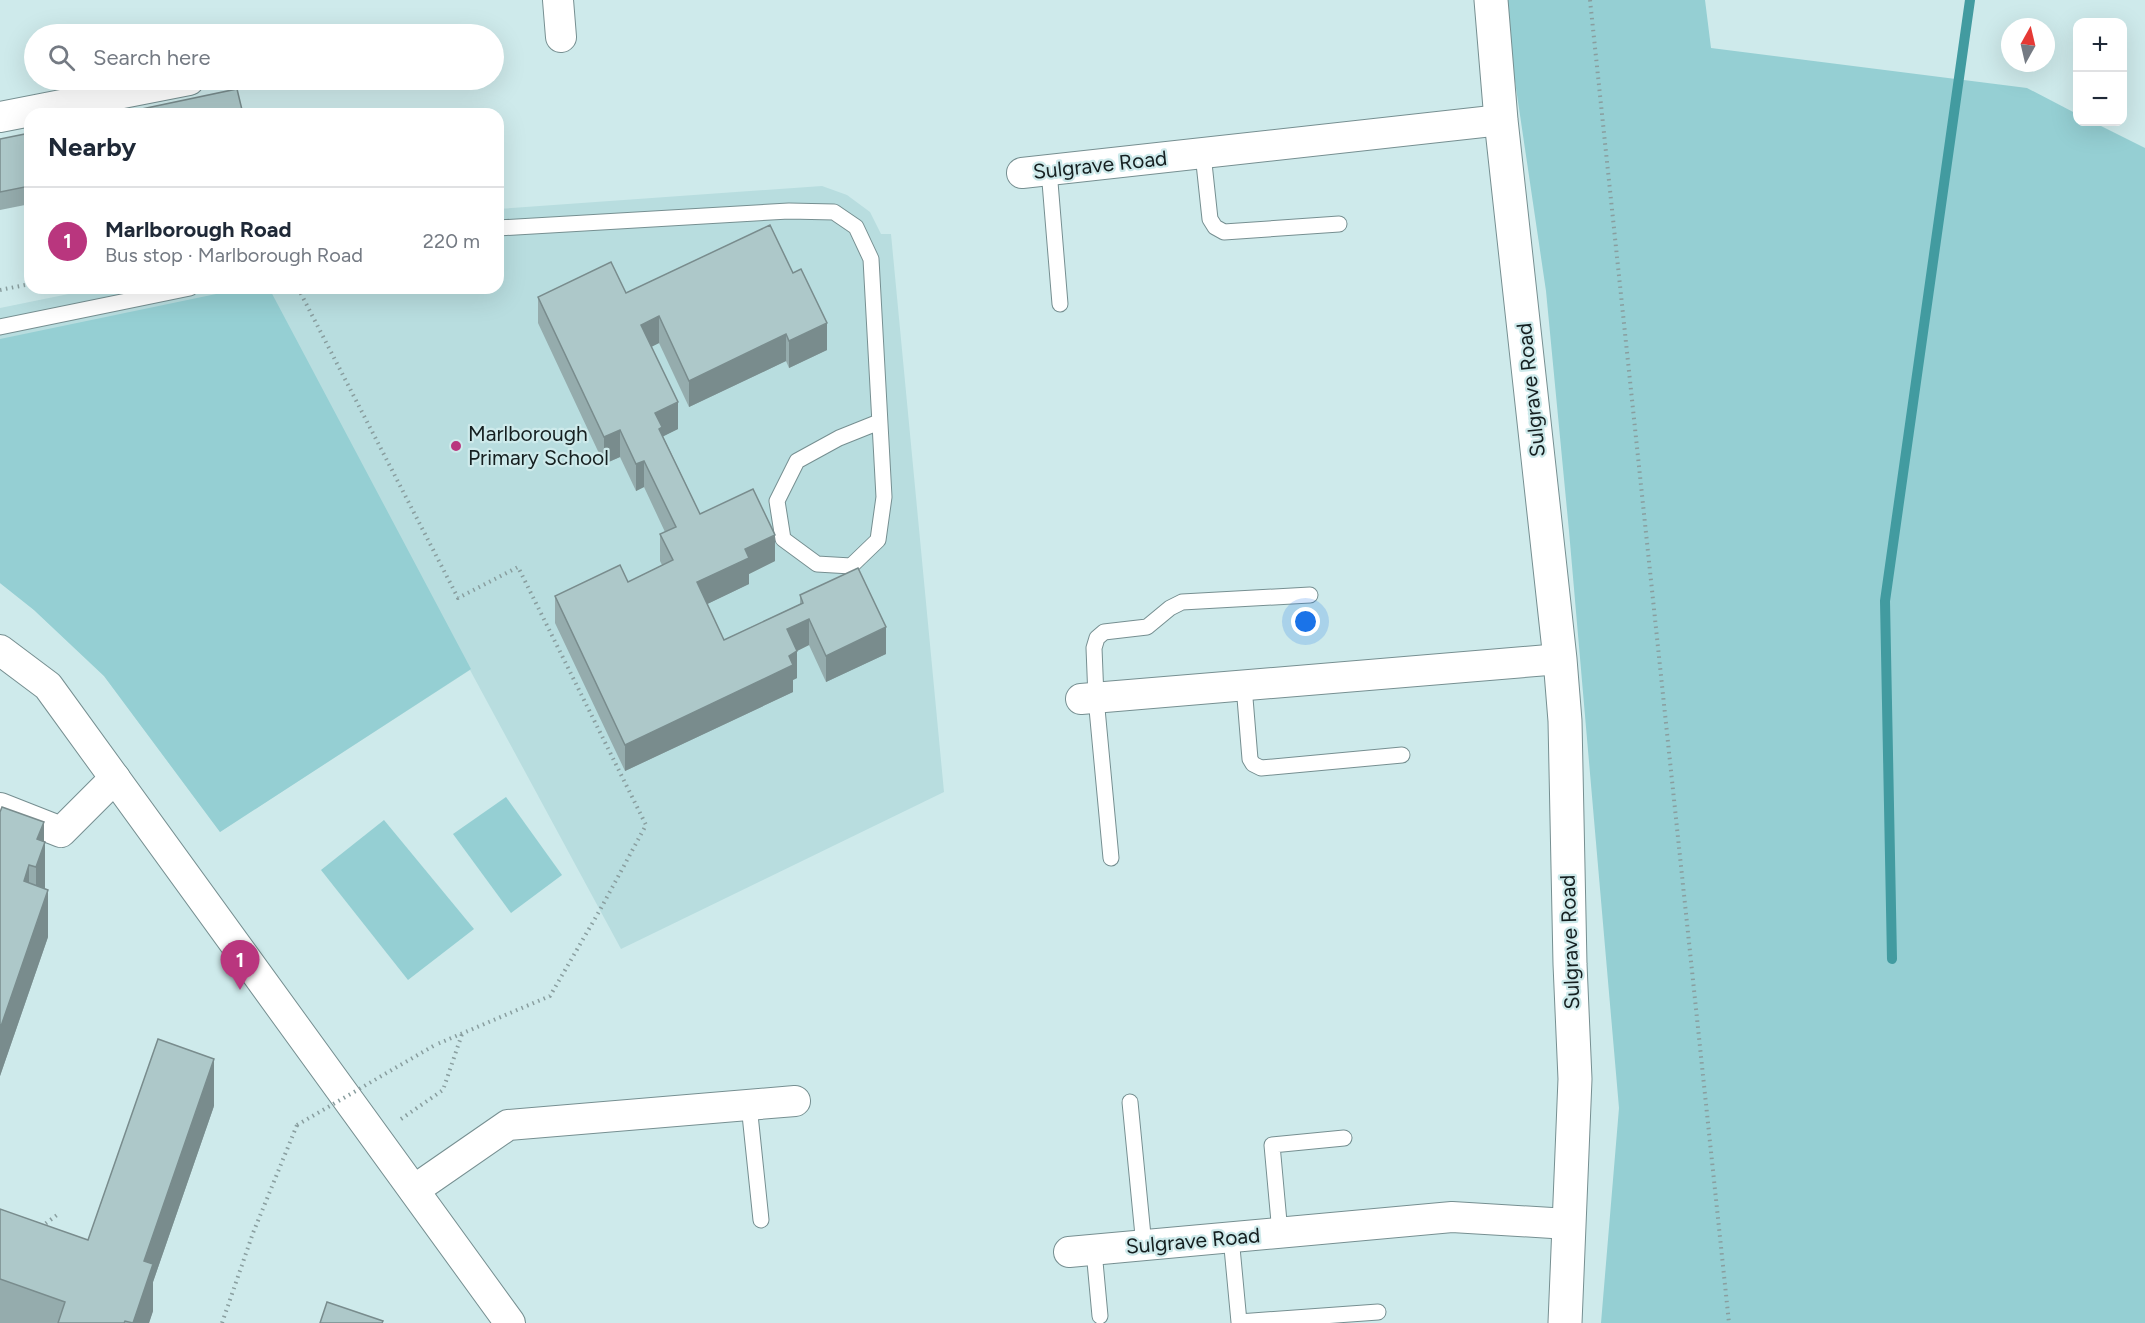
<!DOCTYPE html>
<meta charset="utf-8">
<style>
:root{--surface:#fff;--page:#f2f2f3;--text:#1f2937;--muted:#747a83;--line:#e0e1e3;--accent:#b9367e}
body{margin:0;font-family:Figtree,sans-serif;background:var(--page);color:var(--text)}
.controls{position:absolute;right:18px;top:18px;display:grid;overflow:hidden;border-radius:12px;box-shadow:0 6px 24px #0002}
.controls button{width:54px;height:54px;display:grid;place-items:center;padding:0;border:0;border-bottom:2px solid var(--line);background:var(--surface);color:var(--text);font:30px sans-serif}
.compass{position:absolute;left:2001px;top:18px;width:54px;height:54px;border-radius:50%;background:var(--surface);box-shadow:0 6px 24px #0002;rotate:8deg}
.you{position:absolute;left:1306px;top:622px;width:21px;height:21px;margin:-15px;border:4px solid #fff;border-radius:50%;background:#1a73e8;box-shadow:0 0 0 9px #1a73e833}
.badge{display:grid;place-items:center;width:39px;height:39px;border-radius:50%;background:var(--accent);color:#fff;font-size:20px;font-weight:700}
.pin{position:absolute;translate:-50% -50px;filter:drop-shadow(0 2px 3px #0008)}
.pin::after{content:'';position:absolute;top:32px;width:21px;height:18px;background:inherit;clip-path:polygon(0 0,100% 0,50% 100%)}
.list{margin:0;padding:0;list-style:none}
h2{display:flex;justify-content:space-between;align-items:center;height:78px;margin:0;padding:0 24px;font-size:26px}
h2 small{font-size:20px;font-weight:400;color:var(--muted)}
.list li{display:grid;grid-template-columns:39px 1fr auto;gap:18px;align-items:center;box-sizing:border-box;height:108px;padding:0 24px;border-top:2px solid var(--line)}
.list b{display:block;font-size:22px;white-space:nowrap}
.list p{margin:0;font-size:20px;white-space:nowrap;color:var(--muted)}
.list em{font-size:20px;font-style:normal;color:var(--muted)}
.icon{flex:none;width:33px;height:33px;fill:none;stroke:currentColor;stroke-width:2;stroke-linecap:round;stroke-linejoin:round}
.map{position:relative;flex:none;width:2145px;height:1323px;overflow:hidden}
.search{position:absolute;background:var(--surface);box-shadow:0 6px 24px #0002;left:24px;top:24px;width:480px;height:66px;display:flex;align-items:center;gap:15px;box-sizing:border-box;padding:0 21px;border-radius:33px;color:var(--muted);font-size:22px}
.panel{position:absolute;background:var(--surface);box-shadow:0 6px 24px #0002;left:24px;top:108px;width:480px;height:186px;border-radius:18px}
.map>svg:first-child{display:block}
.built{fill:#b8dddf}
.green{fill:#95cfd3}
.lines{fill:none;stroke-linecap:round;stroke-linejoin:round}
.stream{stroke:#429ba0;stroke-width:10}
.lane-casing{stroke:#768f91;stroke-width:17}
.street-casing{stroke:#768f91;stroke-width:32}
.secondary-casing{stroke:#768f91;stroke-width:35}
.path{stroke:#899e9f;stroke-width:4;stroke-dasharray:1.5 4.5;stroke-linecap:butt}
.lane{stroke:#fff;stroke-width:15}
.street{stroke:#fff;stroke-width:30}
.secondary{stroke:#fff;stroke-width:33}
.path-bridge{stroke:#899e9f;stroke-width:4;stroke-dasharray:1.5 4.5;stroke-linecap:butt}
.wall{fill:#95acad}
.shaded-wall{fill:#798c8d}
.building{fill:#adc8c9;stroke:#798c8d;stroke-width:1.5}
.poi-dot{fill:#b9367e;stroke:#ceeaeb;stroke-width:2}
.labels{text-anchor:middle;stroke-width:4.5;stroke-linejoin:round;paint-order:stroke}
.street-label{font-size:21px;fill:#151f20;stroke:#ceeaeb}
.poi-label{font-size:21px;fill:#151f20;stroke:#ceeaeb;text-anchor:start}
</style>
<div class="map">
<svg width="2145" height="1323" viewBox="0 0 2145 1323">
<rect width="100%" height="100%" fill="#ceeaeb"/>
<!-- built -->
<path class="built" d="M822,186L847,195L870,212L881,234H891L944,792L621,949L470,670L220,832L104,676L34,610L0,583V308L98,288H498V209Z"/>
<!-- green -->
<g class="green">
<path d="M1503,0H1705L1711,48L2027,88L2077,114L2078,122H2093L2145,148V1323H1601L1619,1108L1569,531L1546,291Z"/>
<path d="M245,288H269L471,669L220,832L104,676L34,610L0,583V339Z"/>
<path d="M506,797L562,875L511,913L453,834Z"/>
<path d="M384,820L474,929L408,980L321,870Z"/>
</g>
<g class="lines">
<!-- stream -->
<path class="stream" d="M1892,959L1885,601L1970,0"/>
<defs>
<g id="lane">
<path d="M1203,154L1210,219L1215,227L1224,232L1339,224"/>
<path d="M1049,170L1060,304"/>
<path d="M498,228L789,211L834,212L856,227L871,259L884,497L878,540L851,566L817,564L783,539L777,501L797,461L839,438L879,422"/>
<path d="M0,327L190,288"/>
<path d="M1244,686L1250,759L1253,764L1261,768L1402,755"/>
<path d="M1111,858L1096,698L1094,648L1097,638L1104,632L1147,627L1170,608L1182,602L1310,595"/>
<path d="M1130,1102L1144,1246"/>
<path d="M749,1105L761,1220"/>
<path d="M1280,1233L1272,1145L1344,1138"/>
<path d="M1231,1237L1239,1322L1378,1312"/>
<path d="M1094,1251L1100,1316"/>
</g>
<g id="street">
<path d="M558,0L561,37"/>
<path d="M0,117L189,80"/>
<path d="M1022,173L1501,120"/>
<path d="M0,650L48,686L510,1323"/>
<path d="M1081,699L1560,659"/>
<path d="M0,808L61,832L115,778"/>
<path d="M414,1190L508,1125L795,1101"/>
<path d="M1069,1252L1452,1217L1568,1224"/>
</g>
<path id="secondary" d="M1491,0L1501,120L1560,659L1565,721L1570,964L1575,1079L1565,1323"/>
</defs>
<!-- lane casing -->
<use href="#lane" class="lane-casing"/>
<!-- street casing -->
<use href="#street" class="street-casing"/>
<!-- secondary casing -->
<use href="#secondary" class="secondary-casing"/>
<!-- path -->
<g class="path">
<path d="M1590,0L1729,1323"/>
<path d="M298,288L458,598L518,567L646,825L600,910L550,996L435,1045"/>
<path d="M0,290L30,284"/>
<path d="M401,1119L443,1090L462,1034"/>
<path d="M44,1229L45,1224L57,1215"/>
<path d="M222,1323L253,1233L297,1125"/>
</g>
<!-- lane -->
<use href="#lane" class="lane"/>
<!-- street -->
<use href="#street" class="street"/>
<!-- secondary -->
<use href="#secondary" class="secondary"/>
<!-- path-bridge -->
<path class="path-bridge" d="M297,1125L435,1045"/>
</g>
<!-- wall -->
<g class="wall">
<path d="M30,133V204L0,210V139Z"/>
<path d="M770,225L827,350L789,368L786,361L689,407L659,343L651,347L678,429L663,436L700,514L775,561L749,574V584L707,604L724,640L800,604V595L886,654L826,682L809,645L797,651V678L793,680V692L625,771L555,623V596L628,582L662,565L660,561V534L665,532L644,487L636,491L620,457L604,464L538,323V297L626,293Z"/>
<path d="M0,812L44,842L45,889L48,937L0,1076Z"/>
<path d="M214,1106L153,1282V1311L149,1323H0V1209L88,1240Z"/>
</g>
<!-- shaded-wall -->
<g class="shaded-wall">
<path d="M659,316V343L641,352V325Z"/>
<path d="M827,323V350L789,368V341Z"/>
<path d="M786,334V361L689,407V381Z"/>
<path d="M678,402V429L662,437L659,455L655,413Z"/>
<path d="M620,430V457L604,464V437Z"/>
<path d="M644,461V487L636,491V464Z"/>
<path d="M775,535V561L749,574V584L697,609V582L745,549Z"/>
<path d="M809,619V645L787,656V629Z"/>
<path d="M886,627V654L826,682V656Z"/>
<path d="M797,651V678L793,680V692L625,771V745Z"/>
<path d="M44,822V845L45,842V889L36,915V867L37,839Z"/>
<path d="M29,865V913L24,881Z"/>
<path d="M48,890V937L0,1076V1029Z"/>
<path d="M214,1059V1106L153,1282V1311L149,1323H133L144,1261Z"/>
</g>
<!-- building -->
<g class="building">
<path d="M237,89L243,114H118Z"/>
<path d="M30,133V186L0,192V139Z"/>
<path d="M770,225L793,273L801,269L827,323L789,341L786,334L689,381L659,316L641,325L678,402L655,413L662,427L659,429L700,514L753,489L775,535L745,549L749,558L697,582L724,640L803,603L800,595L858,568L886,627L826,656L809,619L787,629L797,651L789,656L793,665L625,745L555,596L620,565L628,582L673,560L660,534L676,527L644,461L636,464L620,430L604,437L538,297L611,262L626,293Z"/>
<path d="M2,807L44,822L37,839L45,842L36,867L29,865L24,881L48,890L0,1029V812Z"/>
<path d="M158,1039L214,1059L144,1261L153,1264L133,1323L125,1321L124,1323H58L65,1302L0,1279V1209L88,1240Z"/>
<path d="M327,1302L383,1321L382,1323H320Z"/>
</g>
<!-- markers -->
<circle class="poi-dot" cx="456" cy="446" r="6"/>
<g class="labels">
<!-- street labels -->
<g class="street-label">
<text transform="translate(1100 165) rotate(-6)" y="7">Sulgrave Road</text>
<text transform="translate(1531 390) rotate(-96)" y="7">Sulgrave Road</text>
<text transform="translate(1570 942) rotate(-92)" y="7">Sulgrave Road</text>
<text transform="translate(1193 1241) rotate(-5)" y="7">Sulgrave Road</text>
</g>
<!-- poi labels -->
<g class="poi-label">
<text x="468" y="441">Marlborough<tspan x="468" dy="24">Primary School</tspan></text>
</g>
</g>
</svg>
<div class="controls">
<button>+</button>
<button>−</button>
</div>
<svg class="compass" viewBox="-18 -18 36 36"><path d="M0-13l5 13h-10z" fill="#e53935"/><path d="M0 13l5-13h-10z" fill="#747a83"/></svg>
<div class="you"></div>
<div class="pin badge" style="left:240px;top:990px">1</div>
<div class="search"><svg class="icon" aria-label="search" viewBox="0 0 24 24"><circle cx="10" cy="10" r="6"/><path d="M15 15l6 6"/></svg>Search here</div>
<section class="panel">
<h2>Nearby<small></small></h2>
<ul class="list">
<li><span class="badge">1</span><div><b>Marlborough Road</b><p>Bus stop · Marlborough Road</p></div><em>220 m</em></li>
</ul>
</section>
</div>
